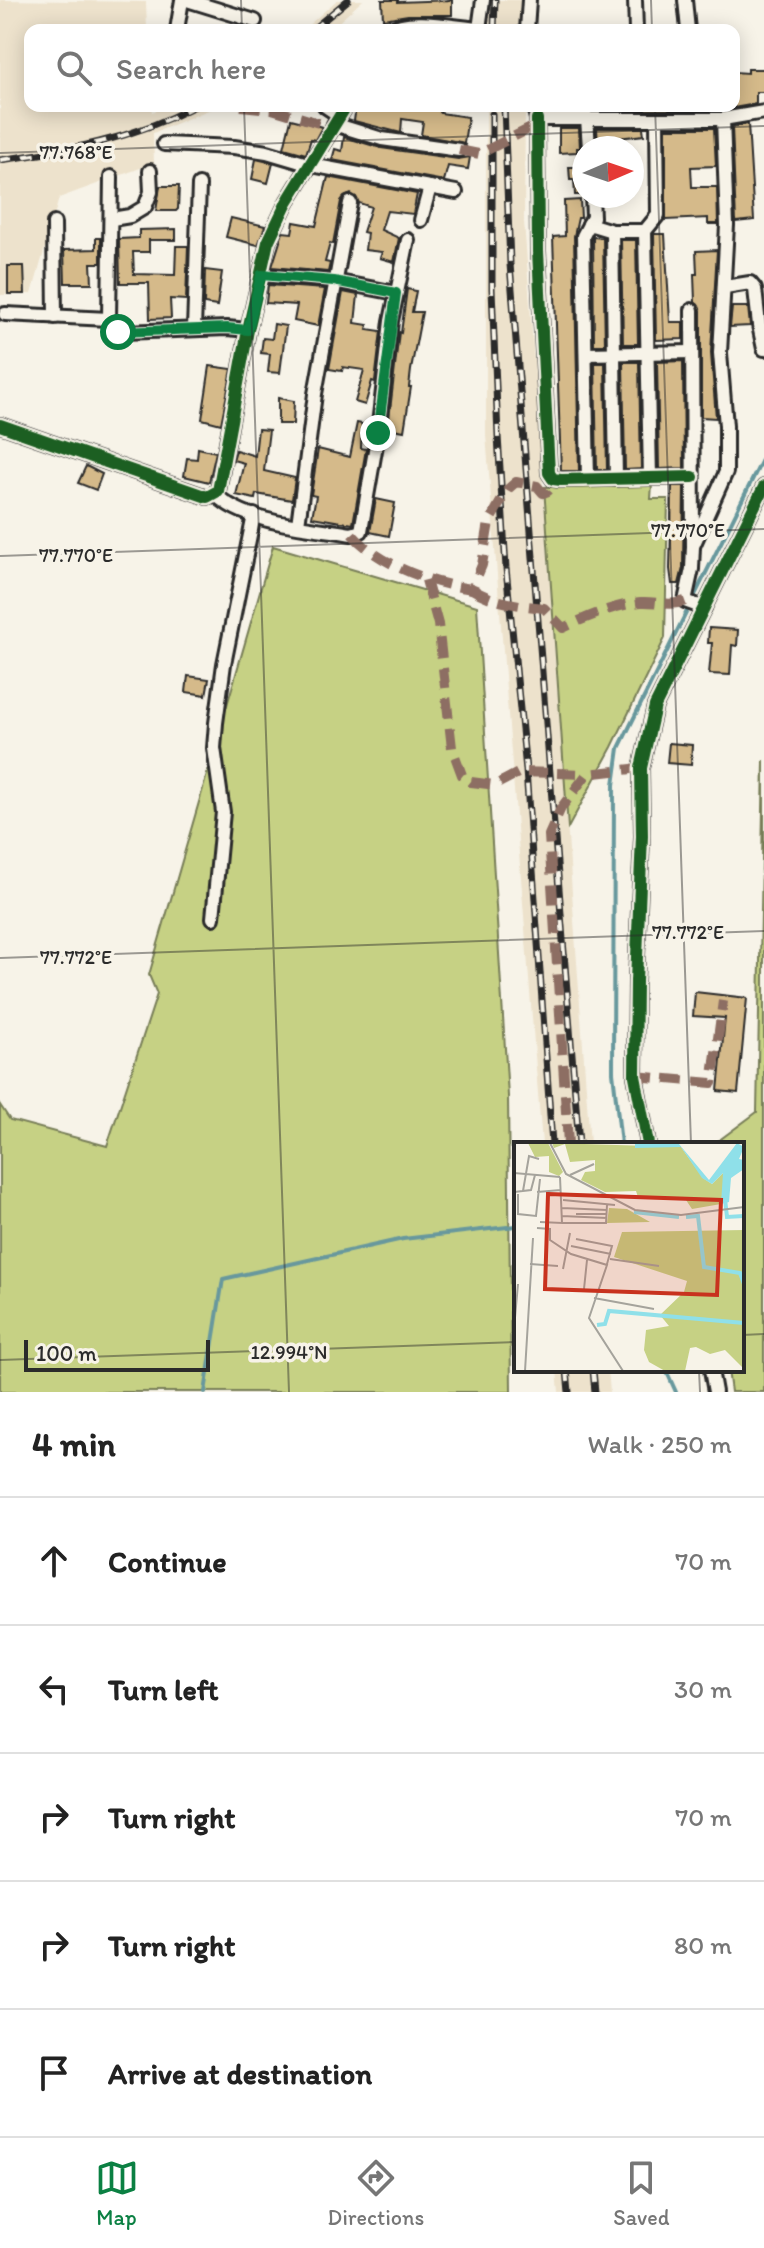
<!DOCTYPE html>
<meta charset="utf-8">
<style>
:root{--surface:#fff;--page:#f2f2f2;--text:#222;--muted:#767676;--line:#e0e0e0;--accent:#0b8043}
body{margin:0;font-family:Itim,sans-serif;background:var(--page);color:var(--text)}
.compass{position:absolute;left:572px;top:136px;width:72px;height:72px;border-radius:50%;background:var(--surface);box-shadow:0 4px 20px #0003;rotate:88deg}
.scale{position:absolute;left:24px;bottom:20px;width:186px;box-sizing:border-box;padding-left:8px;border:4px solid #2b2b2b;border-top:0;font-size:22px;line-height:28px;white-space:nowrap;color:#2b2b2b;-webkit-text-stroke:6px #f7f3e8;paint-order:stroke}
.stop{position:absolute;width:24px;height:24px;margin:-18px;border:6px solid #0b8043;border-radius:50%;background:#fff}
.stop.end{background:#0b8043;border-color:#fff;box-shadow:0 2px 8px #0008}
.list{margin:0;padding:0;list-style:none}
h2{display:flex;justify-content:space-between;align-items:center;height:104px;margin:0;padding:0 32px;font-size:34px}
h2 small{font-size:26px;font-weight:400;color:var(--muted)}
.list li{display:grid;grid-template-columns:52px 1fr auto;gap:24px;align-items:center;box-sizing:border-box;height:128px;padding:0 32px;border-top:2px solid var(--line)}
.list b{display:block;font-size:30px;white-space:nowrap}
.list em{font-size:26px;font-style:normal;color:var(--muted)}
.icon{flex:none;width:44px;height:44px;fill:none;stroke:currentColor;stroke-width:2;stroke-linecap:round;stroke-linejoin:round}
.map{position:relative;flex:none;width:764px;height:1392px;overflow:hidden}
.search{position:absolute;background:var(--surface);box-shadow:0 4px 20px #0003;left:24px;right:24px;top:24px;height:88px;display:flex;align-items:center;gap:20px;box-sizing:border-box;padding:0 28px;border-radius:16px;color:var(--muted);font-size:30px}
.sheet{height:744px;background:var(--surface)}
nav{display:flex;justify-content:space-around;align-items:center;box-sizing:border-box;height:112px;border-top:2px solid var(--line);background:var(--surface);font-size:22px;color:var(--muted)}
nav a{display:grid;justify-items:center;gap:4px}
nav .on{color:var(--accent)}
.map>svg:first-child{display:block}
.built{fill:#ede2cc}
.green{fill:#c6d184;stroke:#787e58;stroke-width:2}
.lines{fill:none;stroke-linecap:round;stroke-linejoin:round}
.stream{stroke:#67989d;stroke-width:4}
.building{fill:#d5ba8a;stroke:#2b2b2b;stroke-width:2}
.street-casing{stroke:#2b2b2b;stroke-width:18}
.street{stroke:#f7f3e8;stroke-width:12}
.rail-casing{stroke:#2b2b2b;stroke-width:7}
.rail{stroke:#f7f3e8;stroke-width:4;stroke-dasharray:12;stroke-linecap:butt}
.quiet{stroke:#8d6e63;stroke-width:10;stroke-dasharray:20 10;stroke-linecap:butt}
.cycleway-casing{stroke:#f7f3e8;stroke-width:17}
.cycleway{stroke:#1b5e20;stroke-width:12}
.route{stroke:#0b8043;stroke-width:10}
.ticks{fill:none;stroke:#2b2b2b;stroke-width:2;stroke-opacity:0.45}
.inset-river{fill:none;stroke:#8fe0e9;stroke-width:4}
.inset-road{fill:none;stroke:#a5a39c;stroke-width:2}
.view{fill:#c8321e;fill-opacity:0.15;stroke:#c8321e;stroke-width:4}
.inset-edge{fill:none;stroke:#2b2b2b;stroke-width:4}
.ticks-label{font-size:20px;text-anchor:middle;fill:#2b2b2b;stroke:#f7f3e8;stroke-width:7;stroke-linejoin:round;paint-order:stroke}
</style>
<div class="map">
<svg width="764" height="1392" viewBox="0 0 764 1392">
<rect width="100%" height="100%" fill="#f7f3e8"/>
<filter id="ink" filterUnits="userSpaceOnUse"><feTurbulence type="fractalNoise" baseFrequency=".0125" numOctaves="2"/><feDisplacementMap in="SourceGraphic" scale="16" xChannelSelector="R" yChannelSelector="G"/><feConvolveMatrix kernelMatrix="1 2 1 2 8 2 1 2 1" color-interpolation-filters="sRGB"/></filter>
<g filter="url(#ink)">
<!-- built -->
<g class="built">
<path d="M0,0L146,2L147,30H30V106H151L152,112L169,106H218L153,133L154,163L59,198L32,294L0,295Z"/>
<path d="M337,0H363L330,30H303Z"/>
<path d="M489,0H525V30H488Z"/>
<path d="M486,106H525L524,221L590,1144H542L486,435Z"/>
<path d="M557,1370H608L610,1392H559Z"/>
</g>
<!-- green -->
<g class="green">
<path d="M652,484L651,499H668L665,638L612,747L568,828L544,487Z"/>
<path d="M273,546L477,606L508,1096L511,1392H0V1105L10,1120L107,1146L157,994L149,975Z"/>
<path d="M764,760V1392H731L728,1370H742V1144H714L757,1112Z"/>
</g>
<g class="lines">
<!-- stream -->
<g class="stream">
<path d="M621,1144L613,1072L614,785L619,748L764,456"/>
<path d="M666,1370L676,1392"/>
<path d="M205,1392L223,1279L403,1239L516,1226"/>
</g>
</g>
<!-- building -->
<g class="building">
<path d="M382,0H398V2L452,0V15H408L383,19Z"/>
<path d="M748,69H764V92H756V104L722,110H559V106H734V72L748,73Z"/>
<path d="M356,106H442L440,113L468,117L464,143L421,135L423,122L402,119L401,133L354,121Z"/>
<path d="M291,119L322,127L315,140L311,139L306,154L284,148Z"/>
<path d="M748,124L754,220L736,222L732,127Z"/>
<path d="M559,128H579L580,148H577V152L559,153Z"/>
<path d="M597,128H643L644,135L618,138V148H598Z"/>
<path d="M666,128H714L716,166L691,167L692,187H717L718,224H708V218L666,220Z"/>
<path d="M344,137L381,148L458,159L470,157L468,169L448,166L444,181L332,160L335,149L342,151Z"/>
<path d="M256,159L273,163L268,183L252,179Z"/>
<path d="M569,167H584L583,195H575L574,180H570Z"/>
<path d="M328,177L417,194L413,214L387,211L381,230L399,238L394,262L380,258L382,252L365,250L367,233L363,232L371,207L359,203L356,197L351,194L344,197L341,201L333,244L330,243L325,262L330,263L328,272L272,267L283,232L292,233L294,222L316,226Z"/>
<path d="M160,186H179L178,209L176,211H156Z"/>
<path d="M580,200L581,218H578L574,236L579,471H561L553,237L565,236L564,201Z"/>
<path d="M231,218L265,226L258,245L226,237Z"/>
<path d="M176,229V240H149V252H133L134,274L175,275L176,246H188L186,300L170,299L171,318L150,319L149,283H120L119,239L139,238V230Z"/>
<path d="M654,234H665L670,322H683V339L656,340Z"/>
<path d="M593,237L603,238L605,345H594Z"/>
<path d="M96,238H101V263H91L92,283H65L64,250L96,249Z"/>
<path d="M621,240H636L638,344H623Z"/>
<path d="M717,250L711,353L716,418L701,417V310L695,302L694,274H697L696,251Z"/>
<path d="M8,266H24L25,294H8Z"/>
<path d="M205,270L222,272L217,306L204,304Z"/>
<path d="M268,285L325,289L318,326L294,321L297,305L266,303Z"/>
<path d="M407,289L416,291L412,312H422L411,370L409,387H411L404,431L388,428L399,332L401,333Z"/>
<path d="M343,292L358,295L355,323L368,325L367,329L381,331L375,382L372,381L365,405L355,402L364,370L343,367L342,371L329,369Z"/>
<path d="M732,307H748L750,326L730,327Z"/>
<path d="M274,324L286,326L280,373L268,372L270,354L261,353L263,338L272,339Z"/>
<path d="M683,361L684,468L659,469L657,362Z"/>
<path d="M623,362H639L641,469L625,470Z"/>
<path d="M595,363H605L607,470H597Z"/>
<path d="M210,366L232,369L221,424L202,419Z"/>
<path d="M278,398L294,401L293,424H278Z"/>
<path d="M357,423L362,424L361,448L366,449L353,524L312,517L316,496L311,495L318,449L350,457Z"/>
<path d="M258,429L269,430L264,471L295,478L292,500L256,494L255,499L236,495L244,463L233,460L236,450L255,456Z"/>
<path d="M198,448L216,452L209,482L184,476L187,458L197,459Z"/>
<path d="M86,466L102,474L96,490L78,483Z"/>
<path d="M672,486H684L683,568L679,584H672L670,569Z"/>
<path d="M376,499L395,503L389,536L370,532Z"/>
<path d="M709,628L738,630L737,646L732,645L730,675L709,674L712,643H708Z"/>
<path d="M188,676L209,679L206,695L186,692Z"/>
<path d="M669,743L692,745L691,765L667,763Z"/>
<path d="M695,992L747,998L738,1093L718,1091L725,1018L693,1016Z"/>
</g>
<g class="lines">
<defs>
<g id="street">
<path d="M187,0L255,21"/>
<path d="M635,0L636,30"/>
<path d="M685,0L688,30"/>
<path d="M177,30L182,0"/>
<path d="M391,30C407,16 458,28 479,29L483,0"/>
<path d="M527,30L529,0"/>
<path d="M325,106L340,116"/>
<path d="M534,106L537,119H723L764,112"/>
<path d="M587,118L589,148"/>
<path d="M537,119L538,251L549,473L553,479L561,480L693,477"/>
<path d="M334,124L382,139L459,150"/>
<path d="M164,144L234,147L267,152L311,165L456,192"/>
<path d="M112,219L130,216L145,207L151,192L150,171"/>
<path d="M421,220L430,187"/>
<path d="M54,223L55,317"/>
<path d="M589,224L612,231H645"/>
<path d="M612,231L616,479"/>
<path d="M261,275L334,281L396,293"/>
<path d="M725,287L750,283L755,289L759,325L764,349"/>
<path d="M692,310L693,546L692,569L685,601L704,608"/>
<path d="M5,314L109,319L113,330L124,332L227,328L248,330"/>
<path d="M109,319L111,177"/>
<path d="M194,329L199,185"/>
<path d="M586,354L692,352"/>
<path d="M0,425L207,497L218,491L248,330L268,242L287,202L346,106"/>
<path d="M650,478L645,231L658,215L657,120"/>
<path d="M588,479L583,236L593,217L592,196"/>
<path d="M215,494C245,524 310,527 352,534L361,531L378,433L391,321L408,240"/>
<path d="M298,525L315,394L350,203"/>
<path d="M693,546L726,472V426L720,353L727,225L723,119"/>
<path d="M213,918L223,812L214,748L216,723L224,664L254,515"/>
<path d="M648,1144L635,1076L636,981L642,836L641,768L655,706L764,487"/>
<path d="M711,1370L715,1392"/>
</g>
</defs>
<!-- street casing -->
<use href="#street" class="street-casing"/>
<!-- street -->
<use href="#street" class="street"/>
<defs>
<g id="rail">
<path d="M312,30L348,0"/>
<path d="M494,30L495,0"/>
<path d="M504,106L510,264L579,1144"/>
<path d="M492,114V289L498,436L506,568L526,770L552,1144"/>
<path d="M0,160C71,150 130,140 195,106"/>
<path d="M567,1370L569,1392"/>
<path d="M593,1370L595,1392"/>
</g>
</defs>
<!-- rail casing -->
<use href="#rail" class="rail-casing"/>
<!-- rail -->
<use href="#rail" class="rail"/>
<!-- quiet -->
<g class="quiet">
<path d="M241,106L272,109L332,127"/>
<path d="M459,150L479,154L537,125"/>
<path d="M352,534C378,564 432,584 472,589L482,565L489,522L508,489L516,482L537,486L543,493L548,491L557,480"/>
<path d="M426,580L438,624L452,748L462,775L471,782L495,785L520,772L587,774"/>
<path d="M472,589C494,603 518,605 544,608L563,628C587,617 615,605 641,602C657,601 669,607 685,601"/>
<path d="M635,1076L712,1083L723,1001"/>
<path d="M568,1144L549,835L561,808L587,774L641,768"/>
</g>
<defs>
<g id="cycleway">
<path d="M537,119L538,251L549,473L553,479L561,480L693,477"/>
<path d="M0,425L207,497L218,491L248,330L268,242L287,202L346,106"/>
<path d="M648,1144L635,1076L636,981L642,836L641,768L655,706L764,487"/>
</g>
</defs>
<!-- cycleway casing -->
<use href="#cycleway" class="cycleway-casing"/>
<!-- cycleway -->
<use href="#cycleway" class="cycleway"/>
</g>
</g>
<g class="lines" filter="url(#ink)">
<!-- route -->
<path class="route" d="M118,332L227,328L248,330L261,275L334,281L396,293L378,433"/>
</g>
<!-- ticks -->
<path class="ticks" d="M241,0L242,30M651,0L652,30M244,106L289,1392M655,106L691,1144M0,153L764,126M0,556L764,529M0,958L764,931M742,1335L764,1334M0,1360L516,1342M699,1370L700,1392"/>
<!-- overview -->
<g transform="translate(514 1142)">
<rect width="230" height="230" fill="#f7f3e8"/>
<path d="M14,1H34L49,30L45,34L35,30V14L21,15ZM38,1L167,5L189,36L198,42L209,31L213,34L207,62L178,67L172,58L124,55L122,49L91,50L67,38L71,30L81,29V18L56,20L51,2L40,6ZM95,66L113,67L136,80L93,81ZM230,88V227L211,208L196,212L182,205L176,206L171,229H151L135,220L130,208L132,188L155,184L146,173L170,150L173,139L100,115L108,90Z" fill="#c6d184"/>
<path d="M223,1L230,5L225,17L230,18V27L217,36L215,60L207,62L209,31L198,42L188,36L167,5L121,6V2H165L195,38Z" fill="#8fe0e9"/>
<path class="inset-river" d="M211,57L213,75L230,74M120,70L165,75M172,75L184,74L190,125L226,131L230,142M83,183L91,182L95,169L230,181"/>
<path class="inset-road" d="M36,1L52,32L121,68L167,73L230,65M0,31L46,35M56,33L80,22M9,49L15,14L25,17M0,50L17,48L21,33M23,50L47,48M4,52V72L22,74L26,37M49,58L101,63M48,66L93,68M62,72H93M48,74L93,76M26,80L48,81L46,35M48,81H92L93,63M23,86L36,87V98L57,112L93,123L75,176L109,229M62,97L98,104L93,122M57,104L97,112M96,117L145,124M16,122L44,124M49,127L56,91M70,147L73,118M80,156L140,167M0,187L4,142M11,229L19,96"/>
<path class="view" d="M34,52L207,58L203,153L31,147Z"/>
<rect width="230" height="230" class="inset-edge"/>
</g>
<g class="ticks-label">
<text x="76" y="159">77.768°E</text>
<text x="688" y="537">77.770°E</text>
<text x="76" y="562">77.770°E</text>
<text x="688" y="939">77.772°E</text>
<text x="76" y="964">77.772°E</text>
<text x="289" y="1359">12.994°N</text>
</g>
</svg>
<svg class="compass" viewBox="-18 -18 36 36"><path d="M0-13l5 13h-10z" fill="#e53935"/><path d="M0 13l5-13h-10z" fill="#767676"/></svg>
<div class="scale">100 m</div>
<div class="stop" style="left:118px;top:332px"></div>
<div class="stop end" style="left:378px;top:433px"></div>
<div class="search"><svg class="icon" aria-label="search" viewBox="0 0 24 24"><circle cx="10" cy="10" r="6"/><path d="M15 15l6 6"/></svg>Search here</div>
</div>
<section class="sheet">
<h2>4 min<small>Walk · 250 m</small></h2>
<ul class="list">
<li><svg class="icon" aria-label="ahead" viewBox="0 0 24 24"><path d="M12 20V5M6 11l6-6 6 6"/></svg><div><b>Continue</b></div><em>70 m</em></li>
<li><svg class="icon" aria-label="left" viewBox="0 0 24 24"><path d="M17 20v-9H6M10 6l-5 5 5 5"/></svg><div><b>Turn left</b></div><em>30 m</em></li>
<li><svg class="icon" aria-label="right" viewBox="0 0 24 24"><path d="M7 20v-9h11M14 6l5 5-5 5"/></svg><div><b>Turn right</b></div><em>70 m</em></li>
<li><svg class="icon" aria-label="right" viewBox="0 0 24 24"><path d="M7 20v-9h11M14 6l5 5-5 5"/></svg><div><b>Turn right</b></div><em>80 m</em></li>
<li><svg class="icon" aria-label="arrive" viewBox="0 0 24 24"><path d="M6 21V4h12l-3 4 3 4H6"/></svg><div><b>Arrive at destination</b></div></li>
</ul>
</section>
<nav>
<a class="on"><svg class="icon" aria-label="map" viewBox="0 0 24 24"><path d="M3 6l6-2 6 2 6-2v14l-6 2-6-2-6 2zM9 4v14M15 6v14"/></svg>Map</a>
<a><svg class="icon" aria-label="directions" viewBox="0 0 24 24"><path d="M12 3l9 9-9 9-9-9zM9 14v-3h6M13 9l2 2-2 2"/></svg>Directions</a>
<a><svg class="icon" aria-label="saved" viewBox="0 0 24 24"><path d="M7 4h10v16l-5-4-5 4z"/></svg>Saved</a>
</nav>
